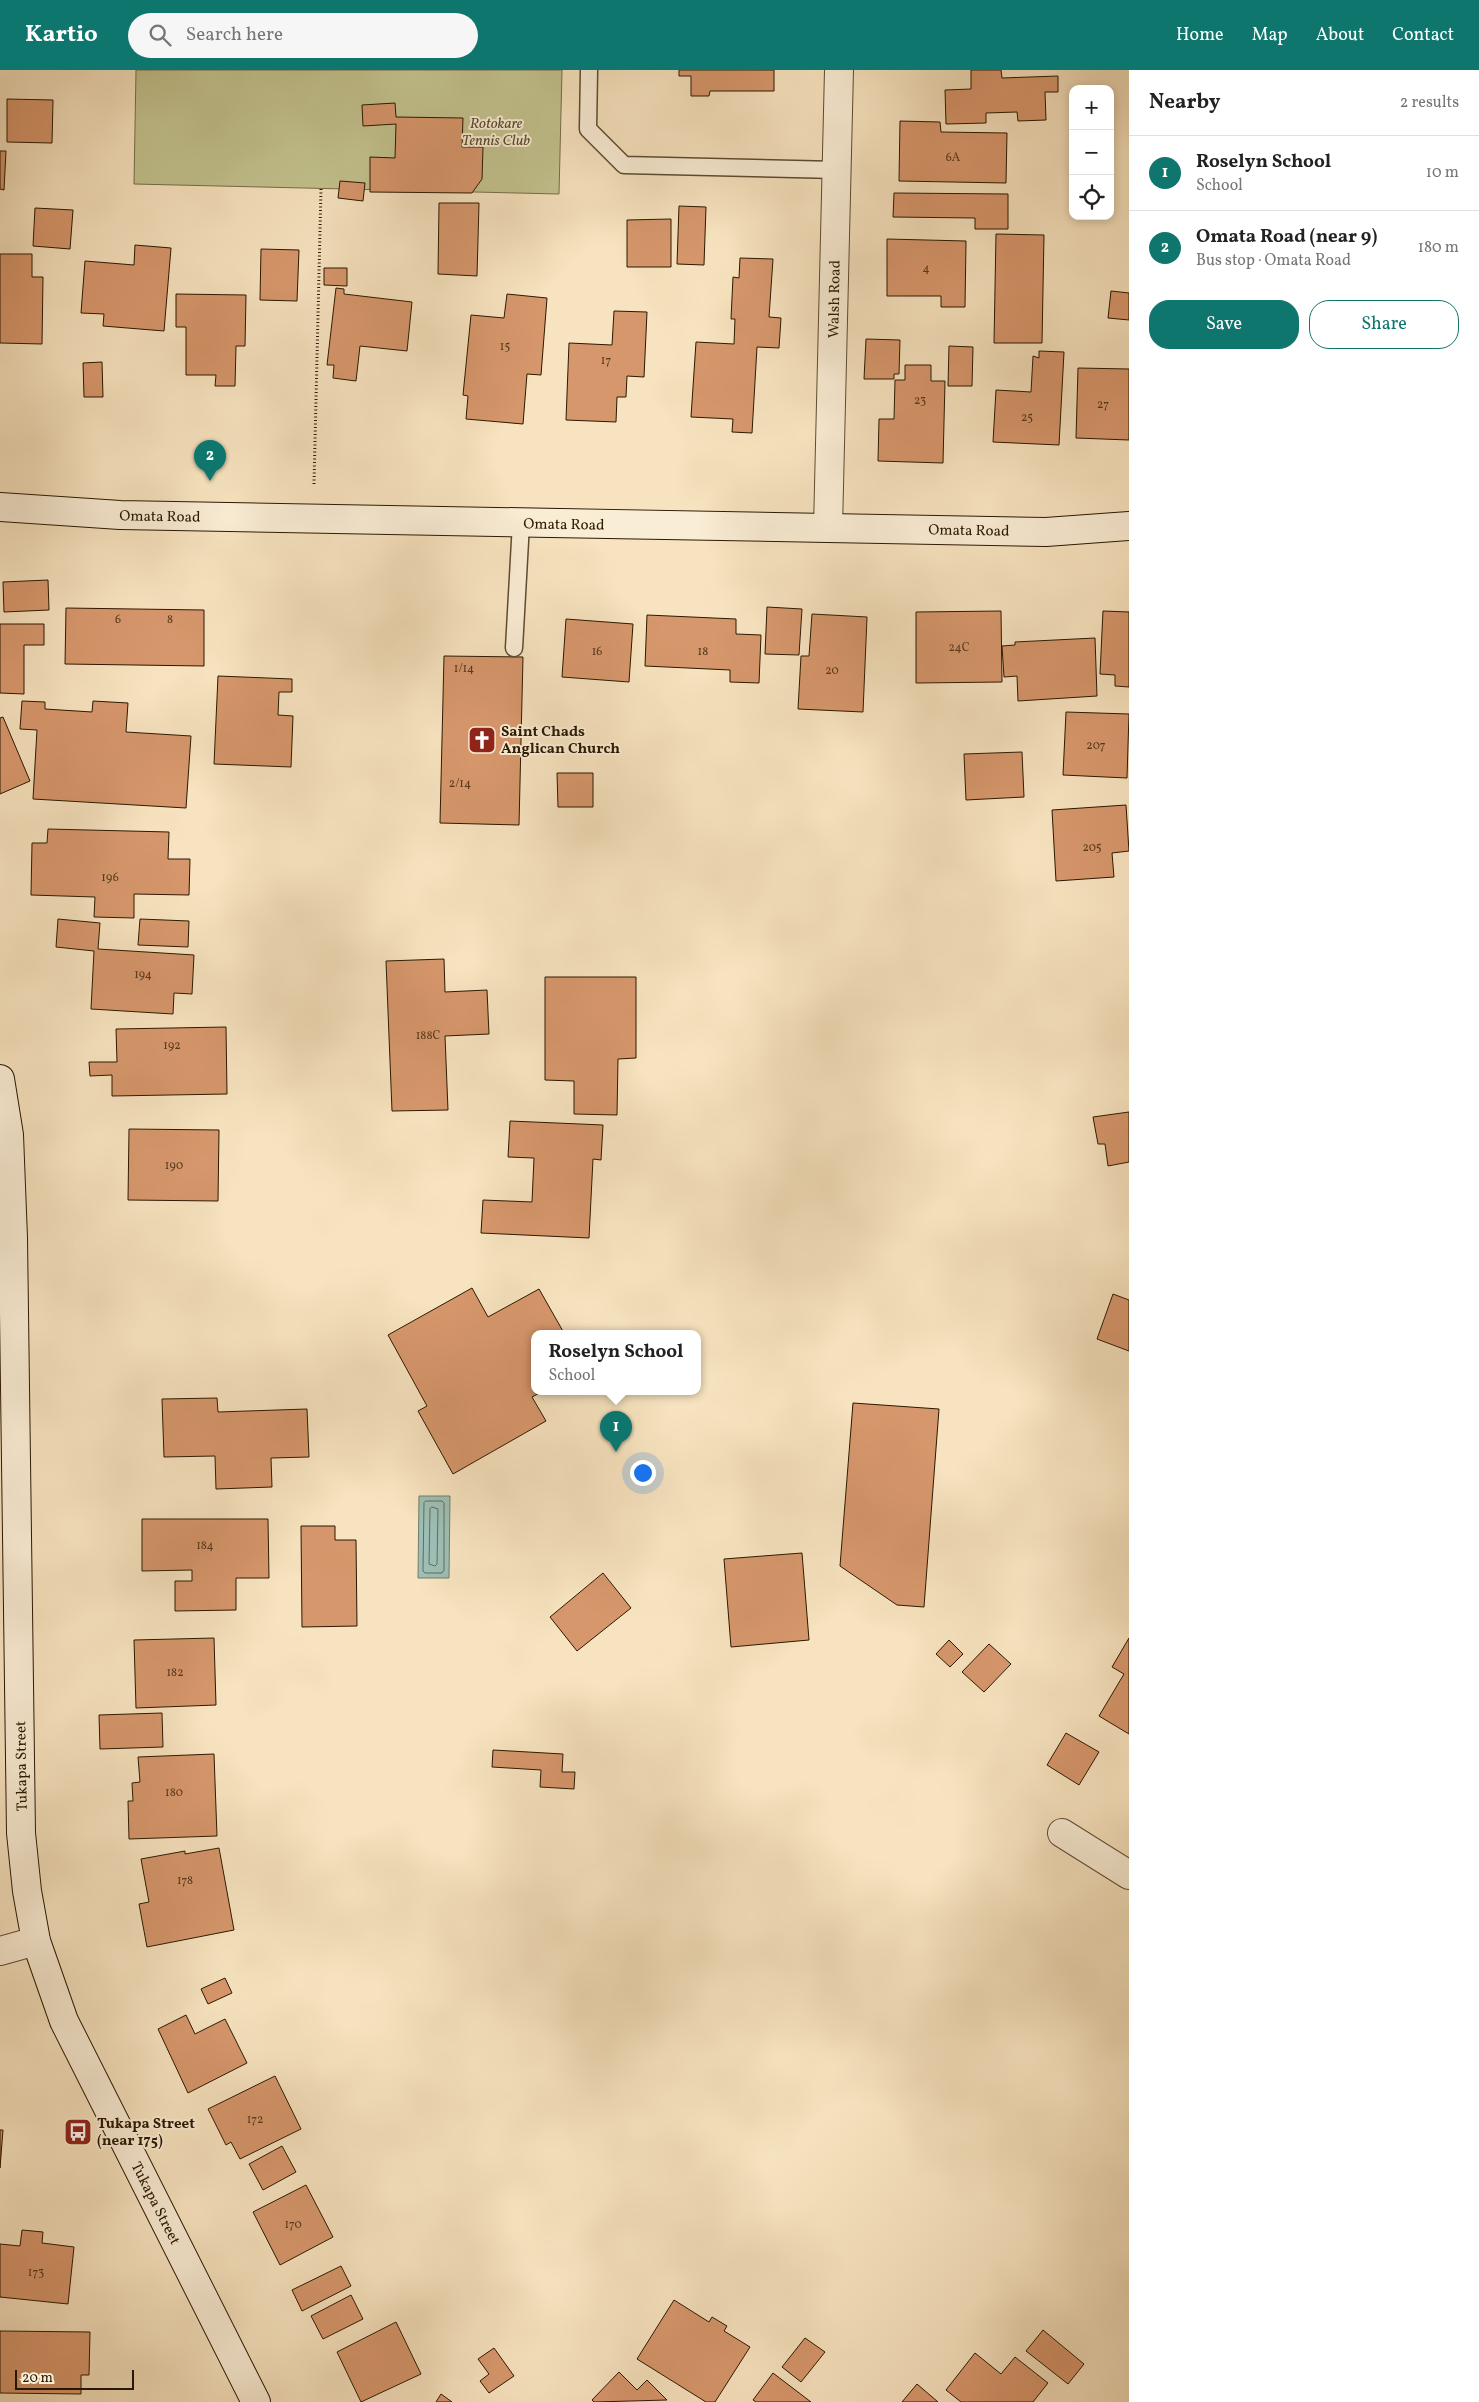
<!DOCTYPE html>
<meta charset="utf-8">
<style>
:root{--surface:#fff;--page:#f6f6f6;--text:#222;--muted:#767676;--line:#e0e0e0;--accent:#0f766e}
body{margin:0;font-family:Vollkorn,serif;background:var(--page);color:var(--text)}
.controls{position:absolute;right:15px;top:15px;display:grid;overflow:hidden;border-radius:10px;box-shadow:0 2px 8px #0003}
.controls button{width:45px;height:45px;display:grid;place-items:center;padding:0;border:0;border-bottom:1px solid var(--line);background:var(--surface);color:var(--text);font:25px sans-serif}
.scale{position:absolute;left:15px;bottom:12px;width:119px;box-sizing:border-box;padding-left:5px;border:2px solid #2b1800;border-top:0;font-size:14px;line-height:18px;white-space:nowrap;color:#2b1800;-webkit-text-stroke:4px #faedd5;paint-order:stroke}
.you{position:absolute;left:642px;top:1402px;width:18px;height:18px;margin:-12px;border:4px solid #fff;border-radius:50%;background:#1a73e8;box-shadow:0 0 0 8px #1a73e833}
.badge{display:grid;place-items:center;width:32px;height:32px;border-radius:50%;background:var(--accent);color:#fff;font-size:16px;font-weight:700}
.pin{position:absolute;translate:-50% -41px;filter:drop-shadow(0 1px 2px #0008)}
.pin::after{content:'';position:absolute;top:26px;width:18px;height:15px;background:inherit;clip-path:polygon(0 0,100% 0,50% 100%)}
.popup{position:absolute;left:531px;top:1260px;width:170px;height:65px;box-sizing:border-box;display:grid;place-content:center;border-radius:10px;background:var(--surface);filter:drop-shadow(0 1px 4px #0005);font-size:16px;white-space:nowrap;color:var(--muted)}
.popup b{font-size:19px;color:var(--text)}
.popup::after{content:'';position:absolute;left:50%;top:100%;margin-left:-10px;border:10px solid transparent;border-top-color:var(--surface)}
.list{margin:0;padding:0;list-style:none}
h2{display:flex;justify-content:space-between;align-items:center;height:65px;margin:0;padding:0 20px;font-size:21px}
h2 small{font-size:16px;font-weight:400;color:var(--muted)}
.list li{display:grid;grid-template-columns:32px 1fr auto;gap:15px;align-items:center;box-sizing:border-box;height:75px;padding:0 20px;border-top:1px solid var(--line)}
.list b{display:block;font-size:19px;white-space:nowrap}
.list p{margin:0;font-size:16px;white-space:nowrap;color:var(--muted)}
.list em{font-size:16px;font-style:normal;color:var(--muted)}
.actions{display:flex;gap:10px;padding:15px 20px}
.actions a{flex:1;padding:11px 0;border:1px solid var(--accent);border-radius:20px;text-align:center;font-size:18px;color:var(--accent)}
.actions .main{background:var(--accent);color:#fff}
.icon{flex:none;width:28px;height:28px;fill:none;stroke:currentColor;stroke-width:2;stroke-linecap:round;stroke-linejoin:round}
.map{position:relative;flex:none;width:1129px;height:2332px;overflow:hidden}
header{display:flex;align-items:center;gap:30px;box-sizing:border-box;height:70px;padding:0 25px;background:var(--accent);color:#fff}
header strong{font-size:24px}
nav{display:flex;gap:28px;margin-inline-start:auto;font-size:18px}
.search{width:350px;height:45px;background:var(--page);display:flex;align-items:center;gap:12px;box-sizing:border-box;padding:0 18px;border-radius:28px;color:var(--muted);font-size:19px}
main{display:flex}
aside{flex:1;background:var(--surface)}
.map>svg:first-child{display:block}
.green{fill:#c2c28e;stroke:#766d47}
.water{fill:#9dbeb5;stroke:#6f7c6d}
.lines{fill:none;stroke-linecap:round;stroke-linejoin:round}
.shore{stroke:#646b5a;stroke-width:1}
.building{fill:#d7976c;stroke:#2b1800}
.service-casing{stroke:#5e4b30;stroke-width:19}
.minor-casing{stroke:#5e4b30;stroke-width:30}
.secondary-casing{stroke:#2b1800;stroke-width:30}
.path{stroke:#2b1800;stroke-width:3;stroke-dasharray:1 2.5;stroke-linecap:butt}
.service{stroke:#faedd5;stroke-width:16}
.minor{stroke:#faedd5;stroke-width:28}
.secondary{stroke:#faedd5;stroke-width:28}
.labels{text-anchor:middle;stroke-width:4;stroke-linejoin:round;paint-order:stroke}
.number-label{font-size:12px;fill:#56381b}
.park-label{font-size:15px;font-style:italic;fill:#584b2b;stroke:#faedd5}
.street-label{font-size:15px;fill:#2b1800;stroke:#faedd5}
.poi-label{font-size:15px;font-weight:bold;fill:#2b1800;stroke:#faedd5;text-anchor:start}
</style>
<header>
<strong>Kartio</strong>
<div class="search"><svg class="icon" aria-label="search" viewBox="0 0 24 24"><circle cx="10" cy="10" r="6"/><path d="M15 15l6 6"/></svg>Search here</div>
<nav><a>Home</a><a>Map</a><a>About</a><a>Contact</a></nav>
</header>
<main>
<div class="map">
<svg width="1129" height="2332" viewBox="0 0 1129 2332">
<rect width="100%" height="100%" fill="#f7e3bf"/>
<filter id="stains"><feTurbulence type="fractalNoise" baseFrequency=".004" numOctaves="4"/><feColorMatrix values="0 0 0 0 .2 0 0 0 0 .09 0 0 0 0 .02 0 0 0 .5 -.17"/></filter>
<radialGradient id="worn" r=".72"><stop offset=".6" stop-color="#630" stop-opacity="0"/><stop offset="1" stop-color="#630" stop-opacity=".3"/></radialGradient>
<!-- green -->
<path class="green" d="M136,0H562L559,124L134,114Z"/>
<!-- water -->
<path class="water" d="M419,1426H450L449,1508H418Z"/>
<g class="lines">
<!-- shore -->
<g class="shore">
<path d="M426,1431H442L444,1433V1500L442,1503H425L423,1501L424,1433Z"/>
<path d="M432,1437L438,1439L437,1494L435,1496L429,1494L430,1439Z"/>
</g>
</g>
<!-- building -->
<g class="building">
<path d="M679,0H774V21H710L709,26H691V6H679Z"/>
<path d="M971,0H1001L1002,8L1058,6V22H1045L1046,50L1018,51L1017,42L986,43V53L946,54L945,20L971,19Z"/>
<path d="M7,29L53,30L52,73L7,72Z"/>
<path d="M395,33L396,47L463,48L462,77H483L482,109L472,123L370,122V87L395,88L396,54L363,56L362,35Z"/>
<path d="M900,51L940,52L941,62L1007,63L1006,113L899,111Z"/>
<path d="M0,81H6L4,120L0,119Z"/>
<path d="M340,111L365,113L363,131L338,128Z"/>
<path d="M894,123L1008,124V159H975V148L893,147Z"/>
<path d="M439,133H479L477,206L438,204Z"/>
<path d="M679,136L706,137L704,195L677,194Z"/>
<path d="M35,138L73,140L70,179L33,176Z"/>
<path d="M671,149V197H627V150Z"/>
<path d="M996,164L1044,165L1042,273H994Z"/>
<path d="M887,169L966,171L965,237H941V226H887Z"/>
<path d="M135,175L171,178L164,261L103,256L104,244L81,243L85,191L134,195Z"/>
<path d="M261,179L299,180L297,231L260,230Z"/>
<path d="M0,184H32V207H43L42,274L0,273Z"/>
<path d="M740,188L773,189L769,247L781,248L779,278L757,277L752,363L732,362L733,349L691,347L696,272L734,274L735,249H731L733,207L739,208Z"/>
<path d="M324,198H347V216L324,215Z"/>
<path d="M336,218L344,219V224L412,232L407,281L360,276L356,311L333,308L334,295H327Z"/>
<path d="M1111,221L1129,223V250L1108,248Z"/>
<path d="M176,224L246,225L245,276H236L235,316H215L216,305H186V257H176Z"/>
<path d="M507,224L547,228L541,305L527,304L523,354L466,349L468,326L463,325L471,245L504,248Z"/>
<path d="M614,241L647,242L644,307L627,306L626,327H617L616,352L566,350L569,273L612,275Z"/>
<path d="M866,269L900,270L899,304H894V309H864Z"/>
<path d="M949,276L973,277L972,316H948Z"/>
<path d="M1039,281L1064,282L1059,375L993,372L996,320L1031,322L1033,286L1039,288Z"/>
<path d="M102,292L103,327H84L83,293Z"/>
<path d="M905,295H931V311H945L943,393L878,391L879,349H894L895,310H905Z"/>
<path d="M1078,298L1129,299V370L1076,368Z"/>
<path d="M48,510L49,540L4,542L3,512Z"/>
<path d="M767,537L802,539L799,585L765,584Z"/>
<path d="M66,538L204,540V596L65,594Z"/>
<path d="M1001,541L1002,612L916,613V542Z"/>
<path d="M1103,541L1129,542V617L1115,616V605L1100,604Z"/>
<path d="M812,544L867,547L863,642L798,639L801,586H809Z"/>
<path d="M647,545L736,549V564L761,565L759,613L730,612V600L645,596Z"/>
<path d="M566,549L633,554L629,612L562,607Z"/>
<path d="M0,554H44V575H24V624L0,623Z"/>
<path d="M1095,568L1097,626L1018,631L1017,606L1004,607L1002,576L1015,575V572Z"/>
<path d="M444,586L523,587L519,755L440,753Z"/>
<path d="M218,606L292,609V622H279L278,645L293,646L291,697L214,694Z"/>
<path d="M22,631L45,632V639L92,642L93,631L128,633L126,662L191,666L186,738L33,729L37,660L20,659Z"/>
<path d="M1066,642L1129,644L1127,708L1063,705Z"/>
<path d="M3,647L30,711L0,724V648Z"/>
<path d="M1022,682L1024,727L966,730L964,684Z"/>
<path d="M557,703H593V737H558Z"/>
<path d="M1126,735L1129,781L1112,783L1114,807L1056,811L1052,740Z"/>
<path d="M48,759L169,762L168,789H190L189,825L134,824V848L94,847L95,827L31,825L32,773H47Z"/>
<path d="M58,849L100,853L98,879L194,885L192,924L174,923L173,944L91,939L94,881L56,877Z"/>
<path d="M140,849L189,851L188,877L138,875Z"/>
<path d="M444,889L445,922L487,920L489,964L445,966L448,1040L392,1041L386,891Z"/>
<path d="M545,907H636V988L618,989L617,1045L574,1044V1011L545,1010Z"/>
<path d="M226,957L227,1024L112,1026V1005L90,1006L89,992H117L116,959Z"/>
<path d="M1129,1042V1092L1108,1096L1105,1074H1098L1093,1047Z"/>
<path d="M510,1051L603,1055L601,1090L593,1089L589,1168L481,1163L483,1130L532,1132L534,1088L508,1087Z"/>
<path d="M129,1059L219,1060L218,1131L128,1130Z"/>
<path d="M472,1218L488,1247L539,1219L564,1263H535V1321H543L532,1327L546,1351L453,1404L418,1341L427,1336L388,1265Z"/>
<path d="M1113,1224L1129,1230V1281L1097,1269Z"/>
<path d="M217,1328L218,1342L307,1339L309,1387L271,1388L272,1417L216,1419L215,1386L164,1387L162,1329Z"/>
<path d="M853,1333L939,1339L924,1537L897,1535L840,1496Z"/>
<path d="M142,1449H268L269,1508H236V1540L175,1541V1511H192V1500L142,1501Z"/>
<path d="M301,1456H335V1470H356L357,1556L302,1557Z"/>
<path d="M802,1483L809,1570L731,1577L724,1489Z"/>
<path d="M603,1503L631,1538L577,1581L550,1547Z"/>
<path d="M214,1568L216,1635L136,1638L134,1570Z"/>
<path d="M1129,1568V1664L1099,1646L1124,1604L1112,1597Z"/>
<path d="M949,1570L963,1584L950,1597L936,1584Z"/>
<path d="M989,1574L1011,1594L984,1622L962,1602Z"/>
<path d="M162,1643L163,1677L100,1679L99,1645Z"/>
<path d="M1066,1663L1099,1682L1079,1715L1047,1695Z"/>
<path d="M493,1680L563,1684L562,1702H575L574,1719L540,1717L541,1700L492,1697Z"/>
<path d="M214,1684L217,1766L129,1769L128,1731H133L132,1713L140,1712L138,1687Z"/>
<path d="M219,1778L234,1860L147,1877L139,1834L149,1832L141,1789L185,1781V1784Z"/>
<path d="M225,1908L232,1923L208,1934L201,1919Z"/>
<path d="M186,1945L195,1964L225,1949L247,1993L188,2023L158,1959Z"/>
<path d="M275,2006L301,2059L240,2089L231,2072L226,2075L208,2039Z"/>
<path d="M0,2060H3L0,2098Z"/>
<path d="M282,2076L296,2102L263,2120L249,2094Z"/>
<path d="M306,2115L333,2167L280,2195L253,2142Z"/>
<path d="M22,2160L43,2162L42,2173L74,2177L68,2234L0,2227V2174L20,2176Z"/>
<path d="M341,2196L351,2216L302,2241L292,2220Z"/>
<path d="M351,2225L363,2249L323,2269L311,2246Z"/>
<path d="M674,2230L709,2252L712,2247L727,2256L724,2261L750,2277L715,2332H706L637,2289Z"/>
<path d="M396,2252L421,2304L361,2332L337,2282Z"/>
<path d="M1043,2260L1084,2294L1068,2314L1026,2281Z"/>
<path d="M0,2261L90,2262L89,2305H81V2324L0,2323Z"/>
<path d="M805,2268L825,2282L801,2312L782,2297Z"/>
<path d="M494,2278L514,2306L489,2323L480,2311L489,2304L478,2289Z"/>
<path d="M975,2283L1001,2304L1015,2287L1048,2313L1033,2332H961L946,2320Z"/>
<path d="M619,2302L637,2320L647,2310L667,2330L594,2332L592,2330Z"/>
<path d="M773,2303L811,2332H756L753,2330Z"/>
<path d="M917,2314L938,2332H902Z"/>
<path d="M441,2324L452,2332H436Z"/>
</g>
<g class="lines">
<defs>
<g id="service">
<path d="M589,0L588,59L624,95L837,100"/>
<path d="M514,578L521,453"/>
</g>
<g id="minor">
<path d="M828,458L839,0"/>
<path d="M1062,1763L1129,1805"/>
<path d="M0,1881L36,1871"/>
</g>
<g id="secondary">
<path d="M0,437L120,445L828,458L1046,462L1129,456"/>
<path d="M0,1009L9,1065L13,1168L21,1763L27,1821L36,1871L64,1951L256,2332"/>
</g>
</defs>
<!-- service casing -->
<use href="#service" class="service-casing"/>
<!-- minor casing -->
<use href="#minor" class="minor-casing"/>
<!-- secondary casing -->
<use href="#secondary" class="secondary-casing"/>
<!-- path -->
<path class="path" d="M314,414L321,119"/>
<!-- service -->
<use href="#service" class="service"/>
<!-- minor -->
<use href="#minor" class="minor"/>
<!-- secondary -->
<use href="#secondary" class="secondary"/>
</g>
<!-- icons -->
<defs>
<symbol id="church-square" viewBox="-11 -11 22 22"><rect x="-9" y="-9" width="18" height="18" rx="4" fill="#8f2418" stroke="#faedd5"/><path d="M-1.2-6h2.4v3.5h3.3v2.4h-3.3V6h-2.4V-.1h-3.3v-2.4h3.3Z" fill="#fff"/></symbol>
<symbol id="bus-square" viewBox="-11 -11 22 22"><rect x="-9" y="-9" width="18" height="18" rx="4" fill="#8f2418" stroke="#faedd5"/><path d="M-5-6H5V4H4V6H2V4H-2V6H-4V4H-5ZM-3.5-4V0h7V-4ZM-3.5 1.2v1.5H-2V1.2ZM2 1.2v1.5H3.5V1.2Z" fill="#fff"/></symbol>
</defs>
<g fill-rule="evenodd">
<use href="#church-square" x="466" y="654" width="32" height="32"/>
<use href="#bus-square" x="62" y="2046" width="32" height="32"/>
</g>
<g class="labels">
<!-- number labels -->
<g class="number-label">
<text x="953" y="91">6A</text>
<text x="926" y="202">4</text>
<text x="505" y="280">15</text>
<text x="606" y="294">17</text>
<text x="920" y="334">23</text>
<text x="1103" y="338">27</text>
<text x="1027" y="351">25</text>
<text x="118" y="553">6</text>
<text x="170" y="553">8</text>
<text x="959" y="581">24C</text>
<text x="597" y="585">16</text>
<text x="703" y="585">18</text>
<text x="464" y="602">1/14</text>
<text x="832" y="604">20</text>
<text x="1096" y="679">207</text>
<text x="460" y="717">2/14</text>
<text x="1092" y="781">205</text>
<text x="110" y="811">196</text>
<text x="143" y="908">194</text>
<text x="428" y="969">188C</text>
<text x="172" y="979">192</text>
<text x="174" y="1099">190</text>
<text x="205" y="1479">184</text>
<text x="175" y="1606">182</text>
<text x="174" y="1726">180</text>
<text x="185" y="1814">178</text>
<text x="255" y="2053">172</text>
<text x="293" y="2158">170</text>
<text x="36" y="2206">173</text>
</g>
<!-- park labels -->
<g class="park-label">
<text x="496" y="58">Rotokare<tspan x="496" dy="17">Tennis Club</tspan></text>
</g>
<!-- street labels -->
<g class="street-label">
<text transform="translate(834 229) rotate(-89)" y="5">Walsh Road</text>
<text transform="translate(160 446) rotate(1)" y="5">Omata Road</text>
<text transform="translate(564 454) rotate(1)" y="5">Omata Road</text>
<text transform="translate(969 460) rotate(1)" y="5">Omata Road</text>
<text transform="translate(21 1696) rotate(-91)" y="5">Tukapa Street</text>
<text transform="translate(156 2133) rotate(63)" y="5">Tukapa Street</text>
</g>
<!-- poi labels -->
<g class="poi-label">
<text x="501" y="666">Saint Chads<tspan x="501" dy="17">Anglican Church</tspan></text>
<text x="97" y="2058">Tukapa Street<tspan x="97" dy="17">(near 175)</tspan></text>
</g>
</g>
<rect width="100%" height="100%" filter="url(#stains)"/>
<rect width="100%" height="100%" fill="url(#worn)"/>
</svg>
<div class="controls">
<button>+</button>
<button>−</button>
<button><svg class="icon" aria-label="locate" viewBox="0 0 24 24"><circle cx="12" cy="12" r="6"/><path d="M12 2v4M12 18v4M2 12h4M18 12h4"/></svg></button>
</div>
<div class="scale">20 m</div>
<div class="you"></div>
<div class="pin badge" style="left:616px;top:1382px">1</div>
<div class="popup"><b>Roselyn School</b>School</div>
<div class="pin badge" style="left:210px;top:411px">2</div>
</div>
<aside>
<h2>Nearby<small>2 results</small></h2>
<ul class="list">
<li><span class="badge">1</span><div><b>Roselyn School</b><p>School</p></div><em>10 m</em></li>
<li><span class="badge">2</span><div><b>Omata Road (near 9)</b><p>Bus stop · Omata Road</p></div><em>180 m</em></li>
</ul>
<div class="actions"><a class="main">Save</a><a>Share</a></div>
</aside>
</main>
